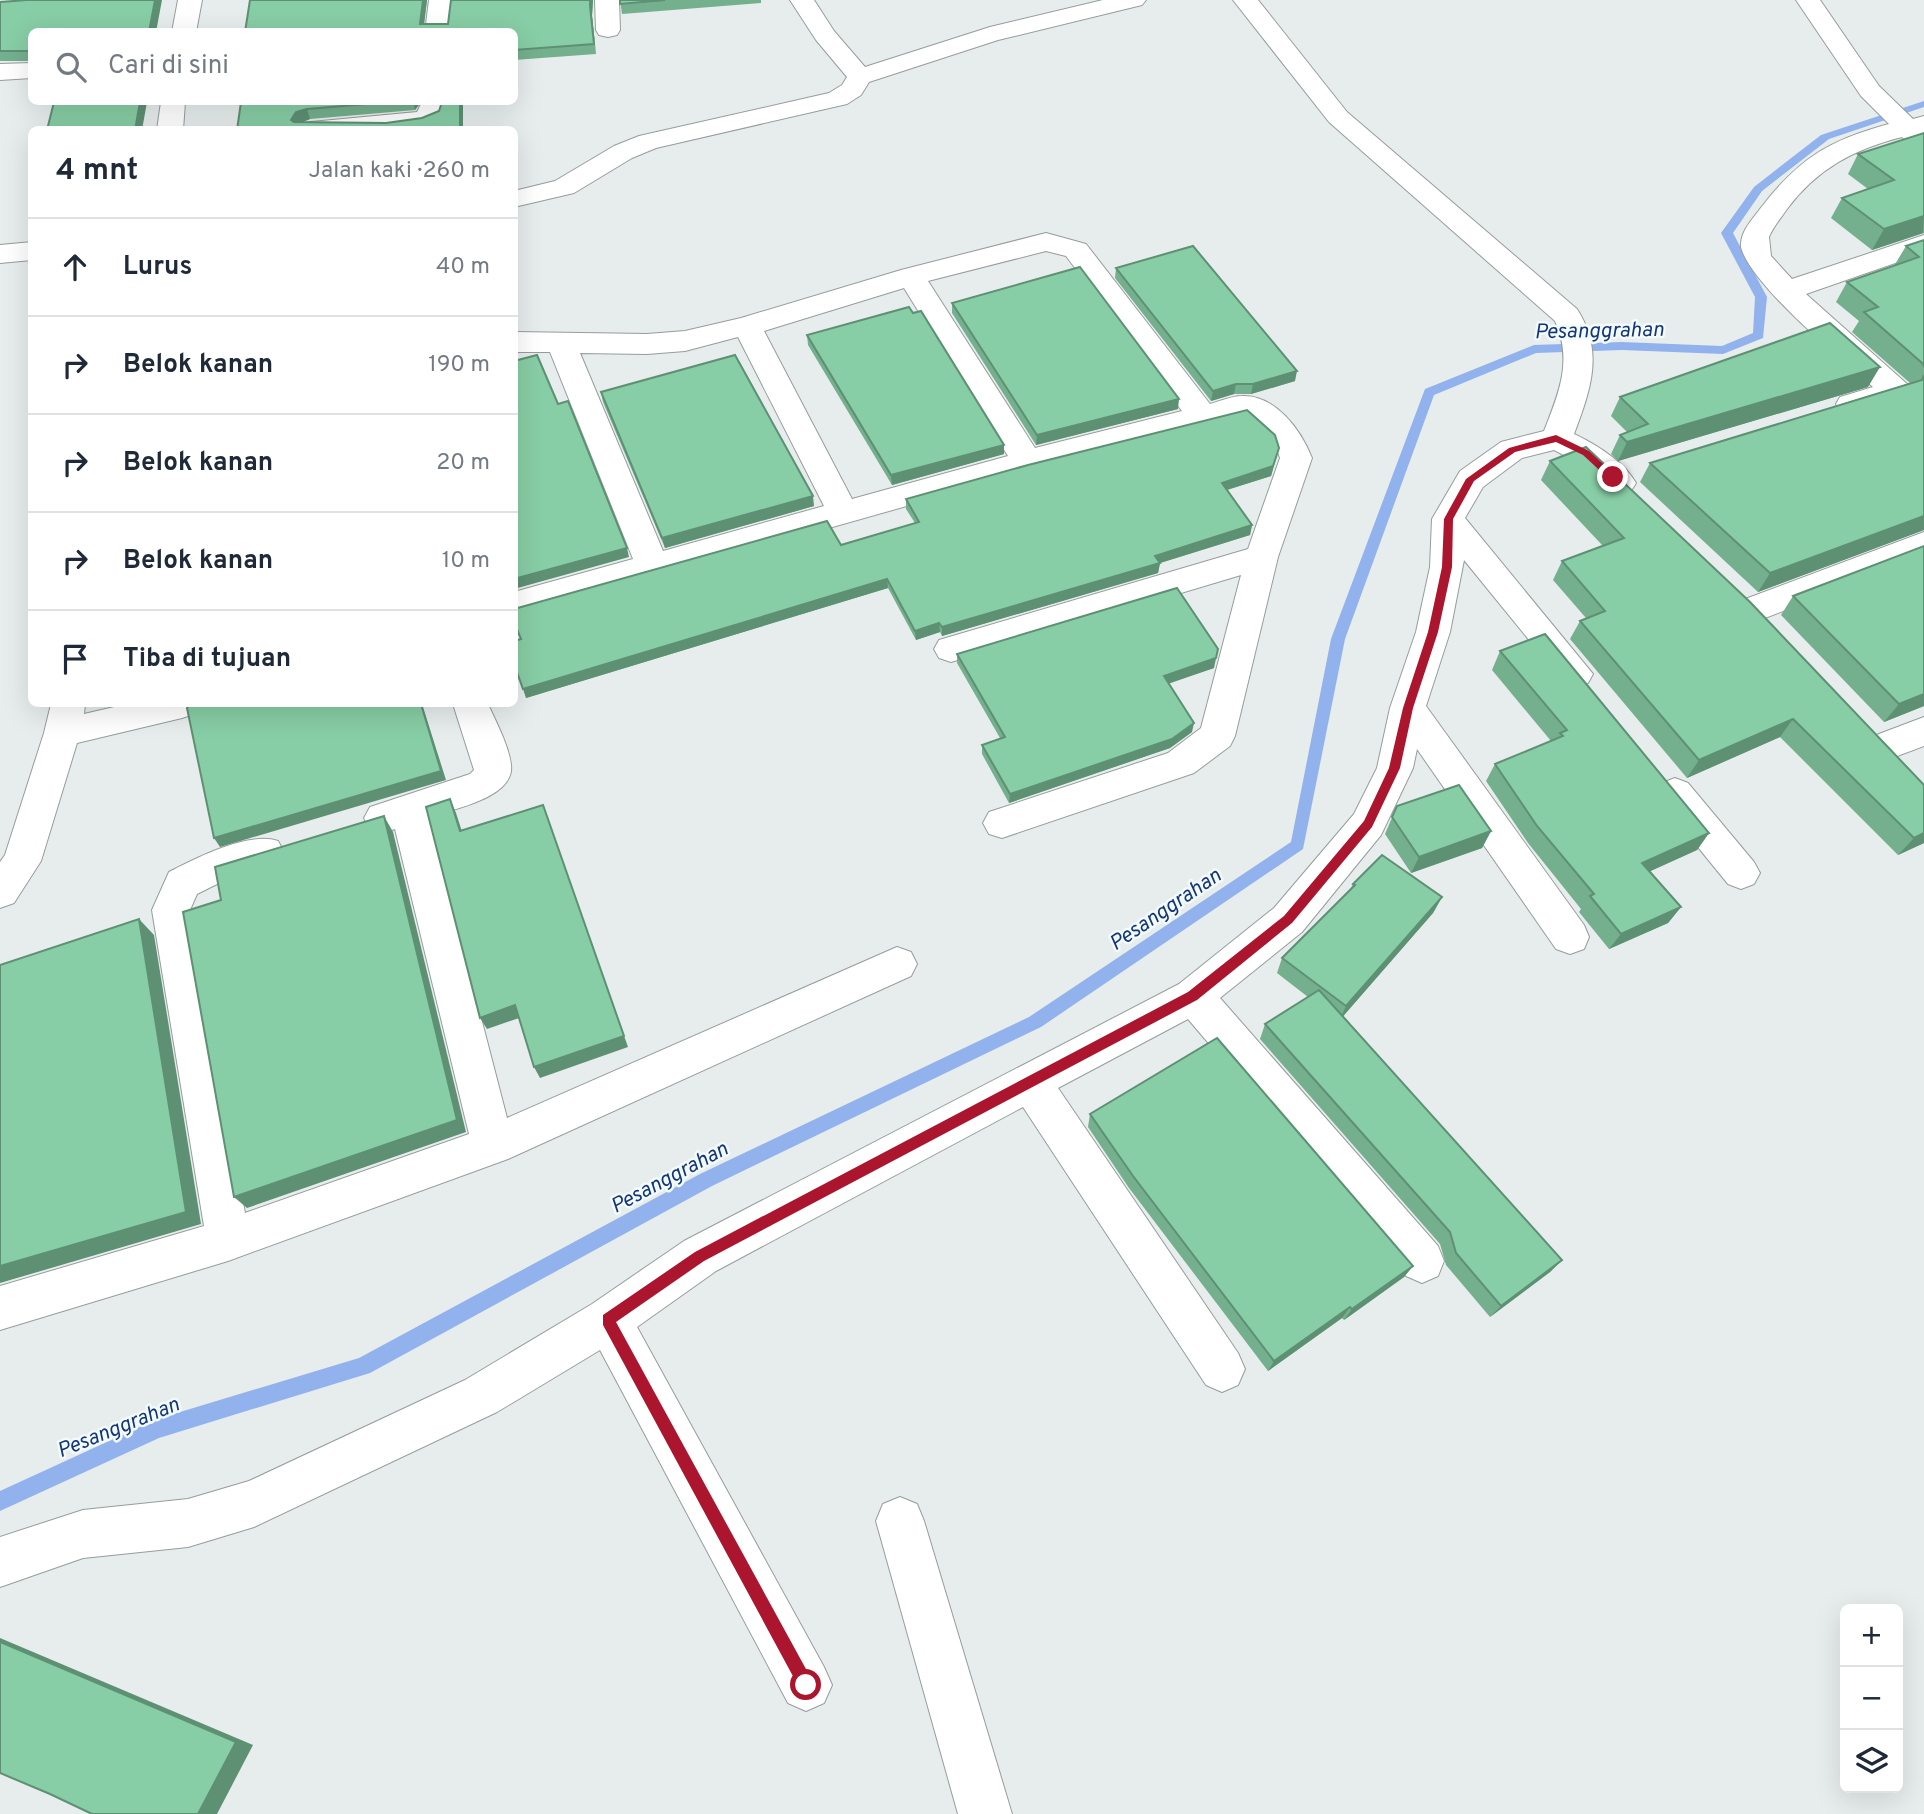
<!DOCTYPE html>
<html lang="id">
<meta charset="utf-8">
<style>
:root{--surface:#fff;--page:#f6f6f7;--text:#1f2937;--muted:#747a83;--line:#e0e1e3}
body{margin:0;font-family:Overpass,sans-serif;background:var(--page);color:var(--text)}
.controls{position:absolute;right:21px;bottom:21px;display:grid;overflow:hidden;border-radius:10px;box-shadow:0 7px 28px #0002}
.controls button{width:63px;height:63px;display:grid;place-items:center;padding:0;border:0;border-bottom:2px solid var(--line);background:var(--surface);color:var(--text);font:35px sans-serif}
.stop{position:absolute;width:21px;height:21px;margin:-16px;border:5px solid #ab162e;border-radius:50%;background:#fff}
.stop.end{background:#ab162e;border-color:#fff;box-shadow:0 2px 7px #0008}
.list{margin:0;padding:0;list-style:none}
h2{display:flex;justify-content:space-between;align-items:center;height:91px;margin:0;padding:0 28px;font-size:30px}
h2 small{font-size:23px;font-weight:400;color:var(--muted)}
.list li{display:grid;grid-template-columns:46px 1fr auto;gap:21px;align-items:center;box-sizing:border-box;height:98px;padding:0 28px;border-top:2px solid var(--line)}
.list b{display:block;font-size:26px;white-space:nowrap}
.list em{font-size:23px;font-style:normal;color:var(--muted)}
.icon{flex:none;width:38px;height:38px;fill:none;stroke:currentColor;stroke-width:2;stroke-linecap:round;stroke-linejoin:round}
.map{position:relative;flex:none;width:1924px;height:1814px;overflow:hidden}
.search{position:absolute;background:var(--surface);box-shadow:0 7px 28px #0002;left:28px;top:28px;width:490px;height:77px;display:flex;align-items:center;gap:18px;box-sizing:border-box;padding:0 24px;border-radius:10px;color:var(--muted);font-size:26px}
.panel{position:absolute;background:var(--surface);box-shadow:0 7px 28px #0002;left:28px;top:126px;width:490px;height:581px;border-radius:10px}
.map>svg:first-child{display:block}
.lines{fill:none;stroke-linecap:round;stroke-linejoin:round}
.stream{fill:#92b2ed;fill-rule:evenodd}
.minor-casing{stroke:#969d9c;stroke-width:2}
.minor{fill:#fff;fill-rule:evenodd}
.wall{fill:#74b08e}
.shaded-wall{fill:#5e9074}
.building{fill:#87cda5;stroke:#5e9074;stroke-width:2}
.route{fill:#ab162e}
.labels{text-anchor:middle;stroke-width:5;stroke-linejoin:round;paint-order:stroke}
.water-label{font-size:21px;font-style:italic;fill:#143679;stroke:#f3fafa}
</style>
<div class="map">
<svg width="1924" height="1814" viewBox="0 0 1924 1814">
<rect width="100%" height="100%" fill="#e6edec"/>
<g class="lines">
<!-- stream -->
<path class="stream" d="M1924,101V107L1829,139L1762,191L1733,233L1767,297L1763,338L1723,354L1622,350L1536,353L1434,395L1345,639L1303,849L1041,1027L712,1186L370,1373L159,1438L0,1511V1491L157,1419L359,1358L700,1174L1029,1017L1291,842L1331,639L1425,389L1534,345L1622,342L1722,346L1753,333L1755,297L1721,233L1754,187L1821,135Z"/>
<defs>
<g id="minor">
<path d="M178,0H202L196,32H172Z"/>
<path d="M429,0H453L449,32H425Z"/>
<path d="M595,0H619L620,30L617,35L608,37L599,35L596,30Z"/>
<path d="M790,0H814L834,31L865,67L990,27L1103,0H1146L1142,5L998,40L869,82L861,95L847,104L656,148L632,158L574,193L514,207V191L555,181L614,146L639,136L829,93L842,85L847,77L816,40Z"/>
<path d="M1233,0H1258L1347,112L1577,309C1605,352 1590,391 1574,434C1597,445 1623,461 1636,483L1631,491L1620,494L1609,491L1575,461L1554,450L1522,458L1483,487L1465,518L1593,674L1588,683L1576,687L1564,683L1464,560L1450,632L1426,706L1584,925L1589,937L1584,949L1570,954L1556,949L1417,749L1413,768L1381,835L1302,932L1220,998L1438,1246L1444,1261L1438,1276L1422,1283L1406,1276L1188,1019L1058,1088L1238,1353L1245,1369L1238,1385L1222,1392L1206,1385L1023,1107L716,1271L637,1327L824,1667L832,1685L824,1703L806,1711L788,1703L600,1350L497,1412L254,1527L188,1547L83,1558L0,1587V1537L83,1510L188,1499L249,1481L465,1380L592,1304L684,1241L1179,984L1274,908L1354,814L1377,768L1390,708L1416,632L1430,567L1432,519L1460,471L1501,442L1544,431C1559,393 1573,360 1555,321L1329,122Z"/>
<path d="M1796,0H1820L1879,86L1913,119L1924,116V149L1913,148L1902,137C1854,149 1817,169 1787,209C1781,218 1773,227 1769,237L1771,256L1792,279L1924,235V253L1806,294L1907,384L1911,391L1907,398L1851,414L1840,411L1836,404L1840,397L1873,387C1842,360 1750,284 1741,247C1740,232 1751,221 1760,209C1798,159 1829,140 1889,124L1861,96Z"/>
<path d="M32,63V78L0,80V64Z"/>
<path d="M161,102H185L183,130H157Z"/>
<path d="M422,102H446L440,120C402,137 340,130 298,130L302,124L311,122L417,112Z"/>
<path d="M1046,233L1086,244L1210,404C1220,401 1232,396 1242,396C1276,395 1301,430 1312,458L1278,557L1235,736L1230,746L1194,773L1002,838L989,834L983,823L989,812L1168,753L1201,728L1241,575L951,662L939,658L934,649L939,640L1248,549L1280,458L1275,444L1246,417L1027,472L514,617V592L633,559L550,352H514V332L647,334L685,331L741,318L901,270ZM1046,251L1066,256L1182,411L1035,448L928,281ZM904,288L1008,456L852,499L764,331ZM738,337L824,506L663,551L580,353L647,354L685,351Z"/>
<path d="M32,242V260L0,263V245Z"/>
<path d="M1924,532V557L1752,623L1740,619L1735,610L1740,601Z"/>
<path d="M51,704H85L84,714L127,704H200L194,714L182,718L77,743L41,861L14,903L0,908V862L5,855L44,733Z"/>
<path d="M453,704H488C496,722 509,746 511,765C515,798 453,809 429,817L507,1118L897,947L911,952L917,964L911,976L508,1159L228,1261L0,1330V1286L204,1226L152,910L169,872C196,858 249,831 278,841L284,852L278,863L225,880L197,894L190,910L245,1213L469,1134L395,829L383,833L370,829L364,818L370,807L470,774L474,770Z"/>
<path d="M1924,717V746L1884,761L1871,757L1866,747L1871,737Z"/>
<path d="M1675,778L1688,783L1754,862L1760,873L1754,884L1741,889L1728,884L1662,803L1657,793L1662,783Z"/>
<path d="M900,1497L917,1504L924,1521L1012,1814H958L876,1521L883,1504Z"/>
</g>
</defs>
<!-- minor casing -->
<use href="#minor" class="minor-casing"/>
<!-- minor -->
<use href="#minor" class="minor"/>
</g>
<!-- wall -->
<g class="wall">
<path d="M250,0H427L424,24H448L451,0H593L592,16L596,54L514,60V32H245Z"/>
<path d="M620,0H761V3L622,14Z"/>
<path d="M0,2L32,32V61H0Z"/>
<path d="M241,102H421L415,110L310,119L300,123H386L422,118L463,102V130H237Z"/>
<path d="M1924,133V233L1872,250L1831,218L1842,198L1868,189L1848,174L1858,154Z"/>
<path d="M1924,240V530L1758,592L1640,482L1650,463L1910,383L1852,332L1859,321L1836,302L1847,282L1894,266L1906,246Z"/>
<path d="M1116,268L1295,381L1251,394H1234L1211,401L1115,278Z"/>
<path d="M952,303L1178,409L1036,445L952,313Z"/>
<path d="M807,335L1004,454L892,485L808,345Z"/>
<path d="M1868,387L1618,461L1611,454L1620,435L1627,432L1611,416L1620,397Z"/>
<path d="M601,392L814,506L665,548L603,402Z"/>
<path d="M1279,448L1271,476L1227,490L1252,525L1250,535L1160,563L1158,573L942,636L940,632L916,640L888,588L526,698L521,639L915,523L906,509V499Z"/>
<path d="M1550,461L1924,785V843L1898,855L1780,737L1687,778L1570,639L1580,621L1586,618L1553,580L1562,561L1603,546L1541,480Z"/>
<path d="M1793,596L1924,706L1884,722L1781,615Z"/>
<path d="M1500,651L1709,833L1697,850L1650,871L1681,907L1668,923L1609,949L1579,912L1581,909L1528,843L1486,781L1495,764L1551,741L1492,670Z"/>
<path d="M957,654L1214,668L1168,683L1192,732L1170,748L1009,803L982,754V745L1000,738L957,663Z"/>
<path d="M1397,806L1491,831L1482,848L1411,873L1385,834Z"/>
<path d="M1353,884L1442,897L1433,913L1343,1016L1562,1260L1550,1272L1490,1317L1446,1265L1440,1244L1260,1039L1265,1024L1308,997L1277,973L1282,958L1350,890Z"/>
<path d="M1090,1114L1413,1266L1404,1277L1344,1320L1342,1318L1268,1371L1129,1188L1088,1127Z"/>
</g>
<!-- shaded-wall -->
<g class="shaded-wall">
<path d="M155,0H162L156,32H149Z"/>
<path d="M423,0H427L423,32L420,24Z"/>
<path d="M590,0H593L592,16L596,54L590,6Z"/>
<path d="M140,102H147L142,130H135Z"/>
<path d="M413,102H421L415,110Z"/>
<rect x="460" y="102" width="3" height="28"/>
<path d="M307,109L310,119L300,123L296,130L291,120L296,112Z"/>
<path d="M1924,216L1923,233L1872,250L1884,229Z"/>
<path d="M1880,367L1868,387L1618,461L1627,442Z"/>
<path d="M1297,371L1295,381L1251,394L1253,384Z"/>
<path d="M1236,384L1234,394L1211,401L1213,391Z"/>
<path d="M1179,399L1178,409L1036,445L1037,435Z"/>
<path d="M1004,445V454L892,485L891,475Z"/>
<path d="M1279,448L1271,476L1220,492L1222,483Z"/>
<path d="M813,496L814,506L665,548L662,538Z"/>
<path d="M1924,516V530L1758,592L1770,573Z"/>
<path d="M1252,525L1250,535L1160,563L1158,573L942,636V627L1155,556Z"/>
<path d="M627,548L629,557L514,589V579Z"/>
<path d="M887,579L888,588L526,698L523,689Z"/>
<path d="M939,623L940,632L916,640L915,631Z"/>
<path d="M1218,649L1214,668L1162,686L1164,676Z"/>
<path d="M1924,694V706L1884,722L1899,704Z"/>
<path d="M421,704H422L446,780L220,847L214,838Z"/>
<path d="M1793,719L1780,737L1687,778L1699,760Z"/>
<path d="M1194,723L1192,732L1170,748L1009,803L1010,794Z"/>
<path d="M450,799L456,813L466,844L460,831Z"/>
<path d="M543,805L628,1047L540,1078L534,1067Z"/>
<path d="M384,816L393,832L466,1132L247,1208L234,1197Z"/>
<path d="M1491,831L1482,848L1411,873L1419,857Z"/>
<path d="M1709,833L1697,850L1631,880L1642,863Z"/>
<path d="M1924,833V843L1898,855L1914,838Z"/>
<path d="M1442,897L1433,913L1339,1021L1346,1006Z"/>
<path d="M1681,907L1668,923L1609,949L1621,934Z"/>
<path d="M139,919L154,935L201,1224L0,1283V1266Z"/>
<path d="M515,1005L522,1017L487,1029L480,1018Z"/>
<path d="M1562,1260L1550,1272L1490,1317L1501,1306Z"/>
<path d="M1413,1266L1404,1277L1344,1320L1352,1309Z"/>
<path d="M1350,1307L1342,1318L1268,1371L1274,1361Z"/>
<path d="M0,1638L253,1745L217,1814H198L0,1642Z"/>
</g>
<!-- building -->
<g class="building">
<path d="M27,0H155L149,32H32V51H0V2Z"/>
<path d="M250,0H423L420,24H448L451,0H590V6L594,44L514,50V32H245Z"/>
<path d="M620,0H665L620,4Z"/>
<path d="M54,102H140L135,130H47Z"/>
<path d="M241,102H390L307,109L296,112L291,120L294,122L386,123L422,118L439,111L442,102H460V130H237Z"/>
<path d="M1924,133V216L1884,229L1842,198L1894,180L1858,154Z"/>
<path d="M1924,240V366L1922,363L1864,312L1878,307L1847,282L1919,257L1906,246Z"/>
<path d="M1193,246L1297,371L1253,384H1236L1213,391L1116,268Z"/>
<path d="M1080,267L1179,399L1037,435L952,303Z"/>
<path d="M909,307L913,313L921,311L1004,445L891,475L807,335Z"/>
<path d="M1830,323L1880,367L1627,442L1620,435L1648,424L1620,397Z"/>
<path d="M537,355L558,404L568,401L627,548L514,579V361Z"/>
<path d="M735,355L813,496L662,538L601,392Z"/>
<path d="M1924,375V516L1770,573L1650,463L1922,380Z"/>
<path d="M1247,410L1275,435L1279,448L1273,466L1222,483L1252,525L1155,556L1160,563L942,627L939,623L915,631L887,579L523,689L514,664V641L521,639L514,622V609L827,521L841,545L919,522L906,499L1028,465Z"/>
<path d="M1586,447L1750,602L1924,785V833L1914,838L1793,719L1699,760L1580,621L1605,611L1562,561L1624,538L1550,461Z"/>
<path d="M1924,546V694L1899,704L1793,596Z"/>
<path d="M1177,588L1218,649L1216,658L1164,676L1194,723L1172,739L1010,794L982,745L1005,737L957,654Z"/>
<path d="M1545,634L1709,833L1642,863L1681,907L1621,934L1590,896L1594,894L1537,826L1495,764L1563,736L1560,733L1567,730L1500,651Z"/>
<path d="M190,704H421L441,771L214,838L187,708Z"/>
<path d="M1459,785L1491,831L1419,857L1392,817L1397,806Z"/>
<path d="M450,799L460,831L543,805L624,1036L534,1067L515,1005L480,1018L426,807Z"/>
<path d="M384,816L457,1120L234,1197L183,912L221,900L215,867Z"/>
<path d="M1382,855L1442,897L1346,1006L1282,958L1355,885L1353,884Z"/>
<path d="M139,919L186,1212L0,1266V965Z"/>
<path d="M1319,990L1562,1260L1501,1306L1456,1253L1450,1232L1265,1024Z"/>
<path d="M1217,1038L1413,1266L1352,1309L1350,1307L1274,1361L1133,1176L1090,1114Z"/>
<path d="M0,1642L236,1742L198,1814H92L50,1794L0,1773Z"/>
</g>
<!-- route -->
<path class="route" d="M1556,435L1589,451L1617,477L1609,479L1583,455L1556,442L1515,452L1474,481L1453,519L1452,567L1438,632L1413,708L1400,768L1372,827L1292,923L1197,1000L704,1261L616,1322L812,1680L814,1685L812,1691L806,1693L801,1691L603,1325V1315L695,1252L1188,992L1284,916L1364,821L1389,768L1403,708L1428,632L1442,567L1444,519L1466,479L1509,448Z"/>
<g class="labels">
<!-- water labels -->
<g class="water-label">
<text transform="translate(1599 330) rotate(-1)" y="7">Pesanggrahan</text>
<text transform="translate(1165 909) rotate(-34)" y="7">Pesanggrahan</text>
<text transform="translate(669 1177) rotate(-28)" y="7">Pesanggrahan</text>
<text transform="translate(118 1427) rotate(-22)" y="7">Pesanggrahan</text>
</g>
</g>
</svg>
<div class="controls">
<button>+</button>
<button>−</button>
<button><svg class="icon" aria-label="layers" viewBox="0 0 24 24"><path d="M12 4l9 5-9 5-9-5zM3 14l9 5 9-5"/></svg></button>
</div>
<div class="stop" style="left:806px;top:1685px"></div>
<div class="stop end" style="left:1613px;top:477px"></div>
<div class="search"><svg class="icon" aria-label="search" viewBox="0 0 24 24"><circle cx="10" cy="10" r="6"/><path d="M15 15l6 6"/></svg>Cari di sini</div>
<section class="panel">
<h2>4 mnt<small>Jalan kaki · 260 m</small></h2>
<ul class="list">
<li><svg class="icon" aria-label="ahead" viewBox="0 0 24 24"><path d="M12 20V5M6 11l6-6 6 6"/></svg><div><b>Lurus</b></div><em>40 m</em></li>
<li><svg class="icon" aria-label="right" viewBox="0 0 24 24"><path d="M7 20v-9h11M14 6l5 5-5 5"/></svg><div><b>Belok kanan</b></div><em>190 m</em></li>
<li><svg class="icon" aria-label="right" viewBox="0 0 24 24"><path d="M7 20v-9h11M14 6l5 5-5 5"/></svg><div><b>Belok kanan</b></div><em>20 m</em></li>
<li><svg class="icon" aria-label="right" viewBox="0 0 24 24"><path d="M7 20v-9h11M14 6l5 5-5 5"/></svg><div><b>Belok kanan</b></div><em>10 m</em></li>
<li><svg class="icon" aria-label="arrive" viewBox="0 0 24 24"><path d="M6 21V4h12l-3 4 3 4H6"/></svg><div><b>Tiba di tujuan</b></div></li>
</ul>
</section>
</div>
